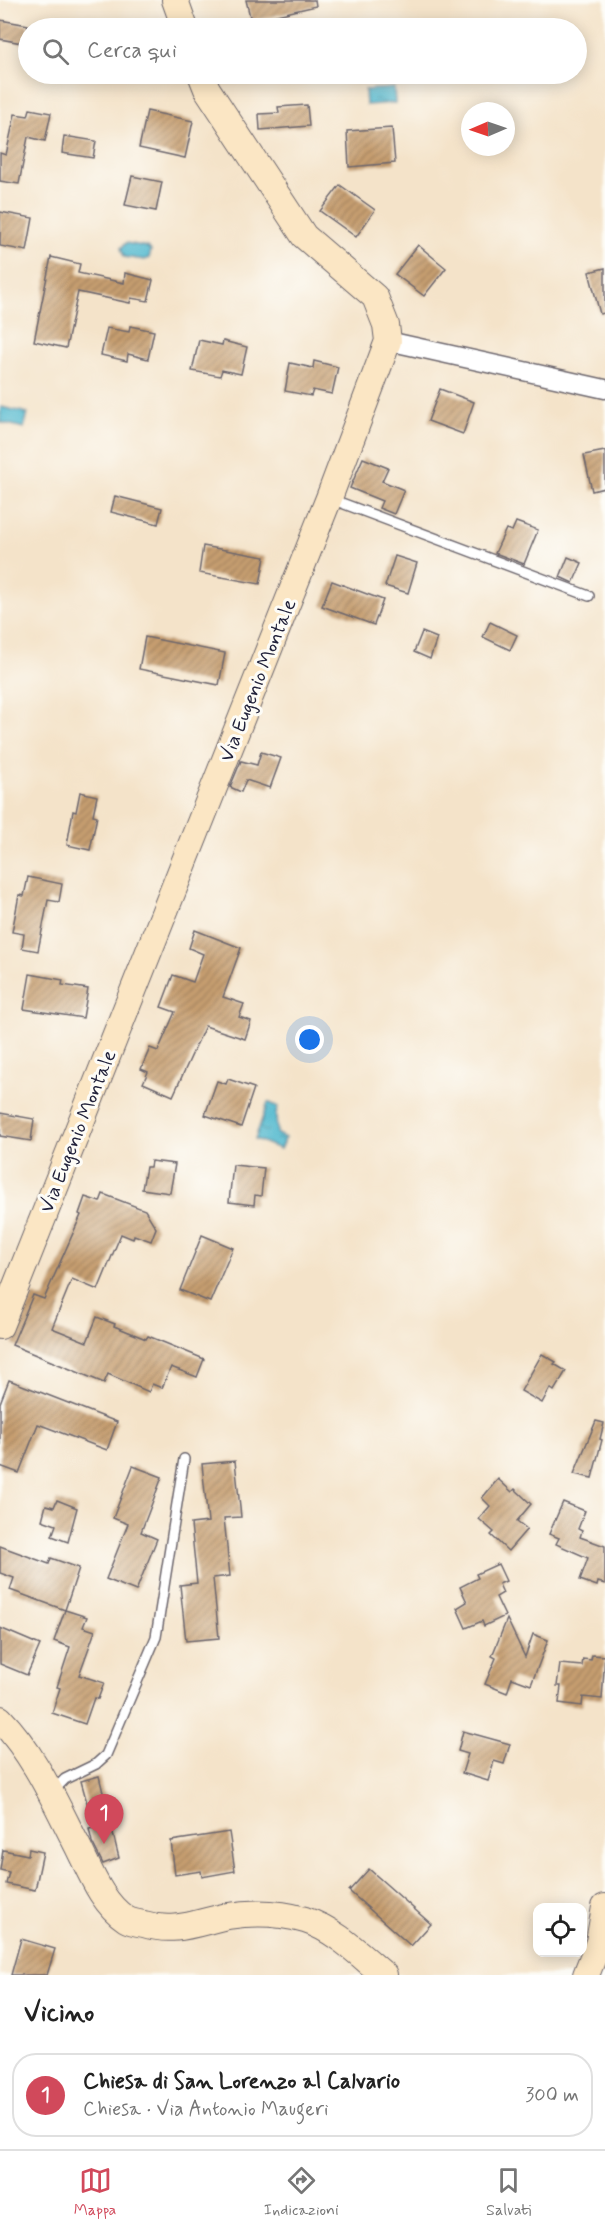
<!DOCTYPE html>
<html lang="it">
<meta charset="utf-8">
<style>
:root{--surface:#fff;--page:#f2f2f2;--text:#222;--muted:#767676;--line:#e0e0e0;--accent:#d1495b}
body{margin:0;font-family:Mynerve,sans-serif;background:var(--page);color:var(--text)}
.controls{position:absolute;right:18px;bottom:18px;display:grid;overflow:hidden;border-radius:12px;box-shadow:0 3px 15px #0003}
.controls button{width:54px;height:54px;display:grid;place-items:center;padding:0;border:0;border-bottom:2px solid var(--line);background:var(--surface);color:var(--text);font:30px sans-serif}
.compass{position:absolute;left:461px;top:102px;width:54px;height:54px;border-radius:50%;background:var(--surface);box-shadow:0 3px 15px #0003;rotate:268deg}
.you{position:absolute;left:310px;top:1040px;width:21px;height:21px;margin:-15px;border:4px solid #fff;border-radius:50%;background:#1a73e8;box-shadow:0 0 0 9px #1a73e833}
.badge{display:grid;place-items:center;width:39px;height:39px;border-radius:50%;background:var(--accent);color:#fff;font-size:20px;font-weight:700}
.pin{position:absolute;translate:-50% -50px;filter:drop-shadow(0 2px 3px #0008)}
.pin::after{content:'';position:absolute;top:32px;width:21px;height:18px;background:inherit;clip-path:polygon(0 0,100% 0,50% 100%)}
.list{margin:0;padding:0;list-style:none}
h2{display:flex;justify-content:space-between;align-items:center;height:78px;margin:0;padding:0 24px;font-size:26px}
h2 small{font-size:20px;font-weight:400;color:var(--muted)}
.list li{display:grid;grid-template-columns:39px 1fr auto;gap:18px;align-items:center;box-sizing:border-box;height:84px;margin:0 12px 12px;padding:0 12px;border:2px solid var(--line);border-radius:24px}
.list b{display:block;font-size:22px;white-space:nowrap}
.list p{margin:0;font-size:20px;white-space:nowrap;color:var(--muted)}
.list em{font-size:20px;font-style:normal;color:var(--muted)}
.icon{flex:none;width:33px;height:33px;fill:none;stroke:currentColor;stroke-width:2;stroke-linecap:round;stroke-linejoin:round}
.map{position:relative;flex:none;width:605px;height:1975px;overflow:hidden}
.search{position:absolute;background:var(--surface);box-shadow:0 3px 15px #0003;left:18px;right:18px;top:18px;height:66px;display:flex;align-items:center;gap:15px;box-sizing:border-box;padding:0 21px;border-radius:33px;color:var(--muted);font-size:22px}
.sheet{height:174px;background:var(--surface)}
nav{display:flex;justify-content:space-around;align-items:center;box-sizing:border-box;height:84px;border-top:2px solid var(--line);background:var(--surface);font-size:16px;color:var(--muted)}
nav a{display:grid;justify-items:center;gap:3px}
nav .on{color:var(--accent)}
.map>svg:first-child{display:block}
.water{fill:url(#water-ripples);stroke:#396d84;stroke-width:1.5}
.building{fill:url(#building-hatch)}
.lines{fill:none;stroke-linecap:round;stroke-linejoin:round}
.lane-casing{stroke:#6c666d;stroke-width:12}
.street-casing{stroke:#6c666d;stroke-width:21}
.secondary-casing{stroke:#6c666d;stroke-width:28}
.lane{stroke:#fff;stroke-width:9}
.street{stroke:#fff;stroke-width:18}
.secondary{stroke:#fbe6c4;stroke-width:26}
.labels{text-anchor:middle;stroke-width:6;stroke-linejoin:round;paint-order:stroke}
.street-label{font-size:20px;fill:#22223b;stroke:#fdfcf7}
</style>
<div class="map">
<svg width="605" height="1975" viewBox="0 0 605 1975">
<defs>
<pattern id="water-ripples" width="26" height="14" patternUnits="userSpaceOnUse" patternTransform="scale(1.5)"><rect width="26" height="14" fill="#50b8ce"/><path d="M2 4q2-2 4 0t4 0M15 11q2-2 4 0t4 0" fill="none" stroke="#4295a8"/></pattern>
<pattern id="building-hatch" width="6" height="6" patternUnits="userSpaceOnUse" patternTransform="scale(1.5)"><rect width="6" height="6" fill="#c69e70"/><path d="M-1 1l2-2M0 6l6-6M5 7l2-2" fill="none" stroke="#a0805d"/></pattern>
</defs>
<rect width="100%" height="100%" fill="#fdfcf7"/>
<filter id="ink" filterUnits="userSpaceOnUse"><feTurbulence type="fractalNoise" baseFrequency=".0167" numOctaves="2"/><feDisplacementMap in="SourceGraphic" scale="12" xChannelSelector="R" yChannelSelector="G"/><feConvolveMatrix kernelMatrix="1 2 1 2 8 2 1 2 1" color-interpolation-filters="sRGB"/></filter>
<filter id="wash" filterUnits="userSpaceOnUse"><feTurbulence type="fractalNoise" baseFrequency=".008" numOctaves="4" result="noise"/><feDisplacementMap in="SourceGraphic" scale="24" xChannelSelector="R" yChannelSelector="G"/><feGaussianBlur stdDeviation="1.35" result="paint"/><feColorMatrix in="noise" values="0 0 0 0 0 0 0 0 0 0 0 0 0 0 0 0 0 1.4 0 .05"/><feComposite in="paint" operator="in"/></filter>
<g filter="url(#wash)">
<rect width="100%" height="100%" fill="#f4e3c9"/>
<!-- water -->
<g class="water">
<path d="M394,88L395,103L366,105L365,90Z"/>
<path d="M126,243L148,247L151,251L149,258L145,260L124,257L121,248Z"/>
<path d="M1,407L28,413L24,428L0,422Z"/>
<path d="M268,1102L278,1107L276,1114L277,1134L285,1138L280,1149L255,1139Z"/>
</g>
<g id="blocks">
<!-- building -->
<g class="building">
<path d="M246,0H315L316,6L251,21Z"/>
<path d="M0,20L28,25V44L0,39Z"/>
<path d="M307,105L309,126L260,130L259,114L279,113L278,107Z"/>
<path d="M30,109L51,113L45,141L28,137L19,184L0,181V153L6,155L15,114L28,116Z"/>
<path d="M147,111L193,121L185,158L139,148Z"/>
<path d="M392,128L395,163L349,167L347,131Z"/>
<path d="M64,136L96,141L93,158L62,153Z"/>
<path d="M132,176L162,182L156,211L125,205Z"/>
<path d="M340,185L375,210L356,237L320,211Z"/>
<path d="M0,212L33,218L27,251L0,246Z"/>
<path d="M418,245L446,268L424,296L395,274Z"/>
<path d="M51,257L80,264L78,273L124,283L125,273L153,280L148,301L131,298L130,303L78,292L66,348L34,341Z"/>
<path d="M605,268V313L600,314L589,272Z"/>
<path d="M130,326L154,331L148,359L128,354L127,361L101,355L107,328L129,332Z"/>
<path d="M199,340L222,345L223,341L247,347L241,374L222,370L220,376L192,371Z"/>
<path d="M314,361L338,367L332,394L313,390L311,396L285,391L290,363L313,368Z"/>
<path d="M440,389L474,402L463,434L428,421Z"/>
<path d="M605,451V488L592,491L584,455Z"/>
<path d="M363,458L388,468L382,481L404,490L394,514L379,508L382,501L350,488Z"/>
<path d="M115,496L162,508L158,524L111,512Z"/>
<path d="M516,522L538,530L524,564L495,553L506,529L512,531Z"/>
<path d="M203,546L265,557L260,584L199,573Z"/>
<path d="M395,556L417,563L408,593L385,586Z"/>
<path d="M568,557L582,563L573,583L560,577Z"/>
<path d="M332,581L383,600L374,625L322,606Z"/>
<path d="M490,622L517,635L510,650L483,637Z"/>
<path d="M422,632L437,638L430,659L414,652Z"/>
<path d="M145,637L225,653L219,685L139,669Z"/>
<path d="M261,752L281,758L270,788L246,780L241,792L230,787L241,761L257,765Z"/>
<path d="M80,792L97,796L93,815L97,816L90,850L67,845L73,811L76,812Z"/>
<path d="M28,877L62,884L59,902L48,900L38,951L22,948L24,934L12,932L19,895L24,896Z"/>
<path d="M195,930L241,948L223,997L244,1004L239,1017L251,1021L245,1039L205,1026L173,1096L143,1083L148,1072L141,1069L150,1048L158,1051L175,1012L161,1007L173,975L193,982L203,954L189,948Z"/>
<path d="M30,974L63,980L62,985L88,989L83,1018L24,1009Z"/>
<path d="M228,1079L254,1088L241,1127L205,1115L217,1081L226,1084Z"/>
<path d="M0,1113L34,1119L31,1141L0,1136Z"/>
<path d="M151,1161L175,1164L170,1193L142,1189L146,1167H150Z"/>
<path d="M233,1165L264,1168L261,1196L255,1195L254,1205L229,1202Z"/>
<path d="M103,1194L145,1210L156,1228L151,1241L134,1235L133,1239L121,1234L98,1290L72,1279L52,1328L87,1342L97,1317L115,1324L114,1326L146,1339L148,1336L204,1359L197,1377L171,1367L162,1388L152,1384L149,1392L108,1374L104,1383L12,1345L33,1295L44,1299L81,1215L79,1214L85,1197L100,1202Z"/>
<path d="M202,1235L233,1248L210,1302L180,1290Z"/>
<path d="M542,1354L556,1362L554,1364L566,1371L554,1391L550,1388L542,1403L521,1391Z"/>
<path d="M9,1380L117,1422L107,1450L38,1424L19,1473L0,1466V1403Z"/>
<path d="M596,1421L604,1423L600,1439L602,1440L592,1478L574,1474Z"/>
<path d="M235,1461L241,1517L224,1518L230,1576L213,1578L219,1638L186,1641L180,1585L197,1583L191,1524L208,1522L202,1464Z"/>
<path d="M133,1466L162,1477L141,1532L157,1539L136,1591L106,1579L128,1524L113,1518Z"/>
<path d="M498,1479L512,1492L515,1489L531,1504L517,1521L527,1529L508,1551L491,1535L494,1532L479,1519L490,1506L482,1498Z"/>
<path d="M57,1500L77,1508L68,1542L52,1536L56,1525L42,1520L46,1505L54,1507Z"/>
<path d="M563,1502L585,1511L578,1529L582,1531L580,1537L605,1546V1584L598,1582L597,1586L580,1580L588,1558L556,1544L559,1538L549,1534Z"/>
<path d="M0,1546L49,1564L51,1558L79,1568L65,1610L10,1590L14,1578L0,1573Z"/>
<path d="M498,1564L506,1581L499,1584L503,1593L496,1597L505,1616L484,1626L482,1621L466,1628L457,1608L467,1602L460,1587L478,1578L476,1574Z"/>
<path d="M65,1610L87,1617L83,1627L95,1631L79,1675L104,1683L98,1699L94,1698L85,1724L52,1713L60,1688L57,1687L70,1647L54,1641Z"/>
<path d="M507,1619L525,1657L533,1634L548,1640L531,1685L512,1678L507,1693L485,1684L496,1658L492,1656Z"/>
<path d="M0,1628L40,1645L27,1675L0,1664Z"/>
<path d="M592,1655L605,1656L602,1699L583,1697L582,1706L559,1703L561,1686H557L560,1664L582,1666L583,1659L591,1660Z"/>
<path d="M463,1731L510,1744L504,1764L494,1761L488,1781L462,1773L468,1754L458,1751Z"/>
<path d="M99,1776L119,1858L103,1864L92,1842L89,1829L94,1828L81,1781Z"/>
<path d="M229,1832L235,1871L202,1877L201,1871L175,1875L171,1841Z"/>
<path d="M29,1849L43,1852L35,1890L6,1884L9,1872L0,1870L3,1850L28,1855Z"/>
<path d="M369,1869L431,1924L411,1946L349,1891Z"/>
<path d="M21,1939L55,1949L47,1975H11Z"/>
</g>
</g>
</g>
<g filter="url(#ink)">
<use href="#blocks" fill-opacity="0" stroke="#6c666d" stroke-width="1.5"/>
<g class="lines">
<defs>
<g id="lane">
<path d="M331,499L589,596"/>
<path d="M52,1792L65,1779L96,1764L106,1755L156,1637L184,1459"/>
</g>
<path id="street" d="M388,341L605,389"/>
<g id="secondary">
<path d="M175,0L185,28"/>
<path d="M0,1326L329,498L388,341L386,325L375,297L304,236L207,89L201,74"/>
<path d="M0,1719C34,1754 54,1800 76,1843C89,1868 101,1903 126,1919C131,1922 138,1923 144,1924C176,1934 197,1922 228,1916C253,1912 281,1913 305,1920C336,1930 360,1955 384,1975"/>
<path d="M586,1975L599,1942L605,1907"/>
</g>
</defs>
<!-- lane casing -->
<use href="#lane" class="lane-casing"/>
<!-- street casing -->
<use href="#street" class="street-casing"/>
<!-- secondary casing -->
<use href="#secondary" class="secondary-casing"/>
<!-- lane -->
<use href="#lane" class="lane"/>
<!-- street -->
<use href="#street" class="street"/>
<!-- secondary -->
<use href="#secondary" class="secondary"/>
</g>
</g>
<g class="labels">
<!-- street labels -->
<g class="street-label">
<text transform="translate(257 680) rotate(-68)" y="7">Via Eugenio Montale</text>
<text transform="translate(77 1131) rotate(-68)" y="7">Via Eugenio Montale</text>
</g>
</g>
</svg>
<div class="controls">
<button><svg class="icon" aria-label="locate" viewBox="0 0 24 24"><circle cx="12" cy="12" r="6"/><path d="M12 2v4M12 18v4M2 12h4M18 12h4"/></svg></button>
</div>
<svg class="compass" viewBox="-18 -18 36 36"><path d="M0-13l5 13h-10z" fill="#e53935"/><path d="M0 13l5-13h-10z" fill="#767676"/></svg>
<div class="you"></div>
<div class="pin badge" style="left:104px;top:1844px">1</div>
<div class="search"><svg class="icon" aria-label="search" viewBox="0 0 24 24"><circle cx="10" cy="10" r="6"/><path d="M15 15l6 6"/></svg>Cerca qui</div>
</div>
<section class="sheet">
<h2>Vicino<small></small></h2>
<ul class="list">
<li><span class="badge">1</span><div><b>Chiesa di San Lorenzo al Calvario</b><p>Chiesa · Via Antonio Maugeri</p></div><em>300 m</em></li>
</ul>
</section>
<nav>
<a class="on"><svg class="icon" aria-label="map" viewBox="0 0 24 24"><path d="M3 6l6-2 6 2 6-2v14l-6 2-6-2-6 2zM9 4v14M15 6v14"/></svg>Mappa</a>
<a><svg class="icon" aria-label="directions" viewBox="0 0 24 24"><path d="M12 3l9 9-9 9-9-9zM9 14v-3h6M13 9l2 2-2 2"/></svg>Indicazioni</a>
<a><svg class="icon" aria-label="saved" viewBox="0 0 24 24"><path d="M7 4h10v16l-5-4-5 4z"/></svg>Salvati</a>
</nav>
